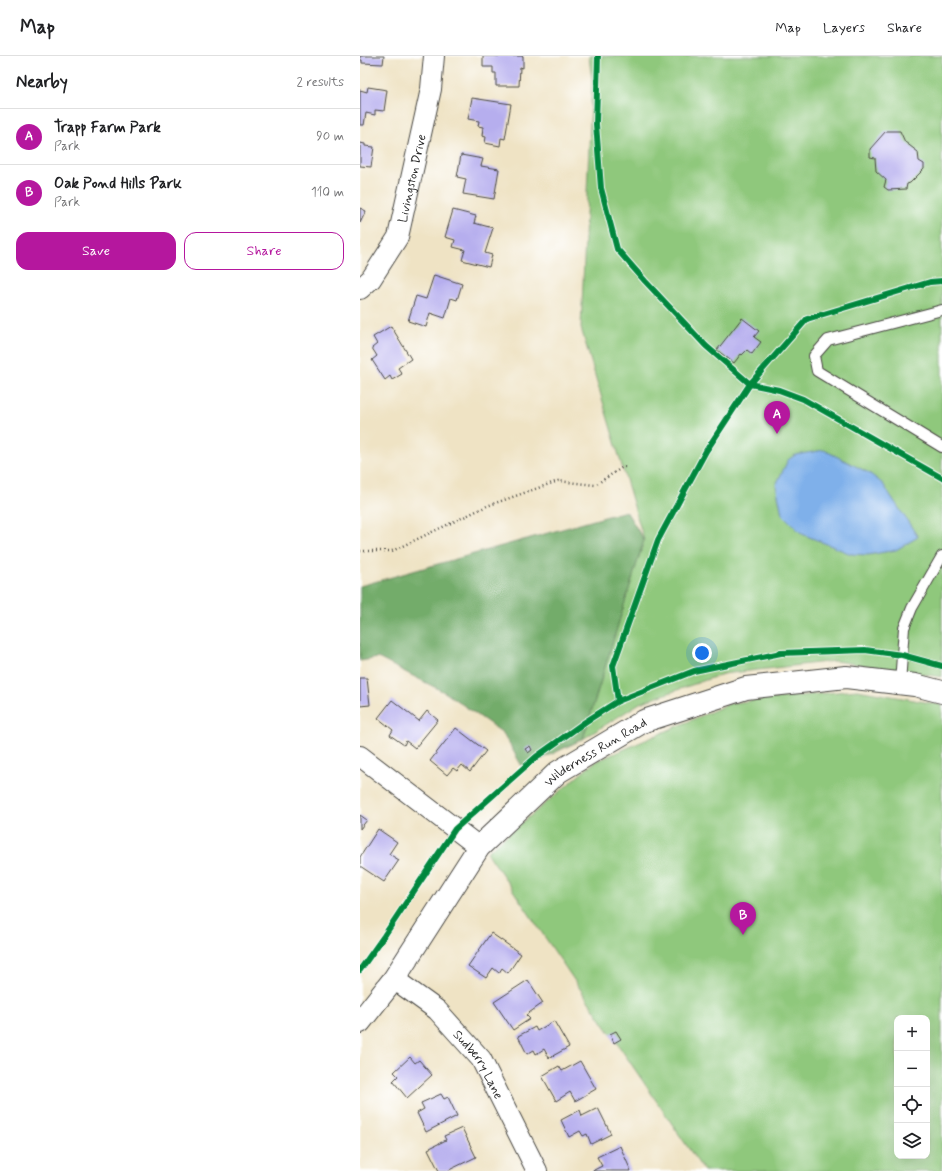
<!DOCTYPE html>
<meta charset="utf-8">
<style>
:root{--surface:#fff;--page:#f6f6f6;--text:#202124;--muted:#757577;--line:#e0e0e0;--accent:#b5179e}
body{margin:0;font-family:Mynerve,sans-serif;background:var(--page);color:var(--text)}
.controls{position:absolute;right:12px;bottom:12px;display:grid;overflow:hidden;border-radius:8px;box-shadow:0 4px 16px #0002}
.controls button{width:36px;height:36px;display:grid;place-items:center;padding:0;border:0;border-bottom:1px solid var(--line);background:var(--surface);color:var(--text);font:20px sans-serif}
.you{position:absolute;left:342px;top:597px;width:14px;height:14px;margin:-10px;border:3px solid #fff;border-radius:50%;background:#1a73e8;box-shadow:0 0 0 6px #1a73e833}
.badge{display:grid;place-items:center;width:26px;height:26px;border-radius:50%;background:var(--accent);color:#fff;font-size:13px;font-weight:700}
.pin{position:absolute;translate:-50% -33px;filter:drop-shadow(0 1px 2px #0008)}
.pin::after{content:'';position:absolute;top:21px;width:14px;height:12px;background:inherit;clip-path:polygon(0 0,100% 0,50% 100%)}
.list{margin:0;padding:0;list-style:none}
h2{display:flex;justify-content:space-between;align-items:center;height:52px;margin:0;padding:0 16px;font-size:17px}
h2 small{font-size:13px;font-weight:400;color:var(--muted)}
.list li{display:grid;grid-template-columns:26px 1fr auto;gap:12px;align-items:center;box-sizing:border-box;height:56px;padding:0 16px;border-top:1px solid var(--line)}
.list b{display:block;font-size:15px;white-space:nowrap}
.list p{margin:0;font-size:13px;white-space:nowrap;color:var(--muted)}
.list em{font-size:13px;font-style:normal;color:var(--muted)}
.actions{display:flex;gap:8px;padding:12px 16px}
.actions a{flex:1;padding:9px 0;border:1px solid var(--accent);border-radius:12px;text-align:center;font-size:14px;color:var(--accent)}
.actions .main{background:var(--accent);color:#fff}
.icon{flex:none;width:22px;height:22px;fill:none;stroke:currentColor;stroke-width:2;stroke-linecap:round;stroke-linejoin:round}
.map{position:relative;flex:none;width:582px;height:1115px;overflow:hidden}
header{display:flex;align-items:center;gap:24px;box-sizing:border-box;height:56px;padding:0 20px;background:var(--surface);border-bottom:1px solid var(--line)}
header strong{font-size:19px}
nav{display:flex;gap:22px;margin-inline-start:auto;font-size:14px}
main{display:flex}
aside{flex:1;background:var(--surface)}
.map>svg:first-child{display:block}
.green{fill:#8fc87b;stroke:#5d7a53;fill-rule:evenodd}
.forest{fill:#73ac6b;stroke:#4f6c4b}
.water{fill:#7fb0ea;stroke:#556e8a}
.building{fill:#b6aeee}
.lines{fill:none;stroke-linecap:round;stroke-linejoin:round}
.lane-casing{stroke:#484742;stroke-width:12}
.street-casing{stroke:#484742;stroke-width:22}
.secondary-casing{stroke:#484742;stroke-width:24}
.path{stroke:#484742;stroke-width:2.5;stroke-dasharray:1 3;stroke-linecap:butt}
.lane{stroke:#fff;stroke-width:10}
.street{stroke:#fff;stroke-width:20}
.secondary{stroke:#fff;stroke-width:22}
.cycleway-casing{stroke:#fff;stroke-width:8}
.cycleway{stroke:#00873e;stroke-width:6}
.labels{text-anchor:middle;stroke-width:3;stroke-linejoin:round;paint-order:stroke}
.street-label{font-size:13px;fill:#2b2b2b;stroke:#fff}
</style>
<header>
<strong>Map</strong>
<nav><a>Map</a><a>Layers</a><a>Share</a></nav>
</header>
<main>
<aside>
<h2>Nearby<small>2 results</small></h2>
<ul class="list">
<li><span class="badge">A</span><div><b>Trapp Farm Park</b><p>Park</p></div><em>90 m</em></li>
<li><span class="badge">B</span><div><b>Oak Pond Hills Park</b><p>Park</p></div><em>110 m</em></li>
</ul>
<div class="actions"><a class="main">Save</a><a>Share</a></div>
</aside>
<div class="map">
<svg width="582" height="1115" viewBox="0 0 582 1115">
<rect width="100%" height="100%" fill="#fff"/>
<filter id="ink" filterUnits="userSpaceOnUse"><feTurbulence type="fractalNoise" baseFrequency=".025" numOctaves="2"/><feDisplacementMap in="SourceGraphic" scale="8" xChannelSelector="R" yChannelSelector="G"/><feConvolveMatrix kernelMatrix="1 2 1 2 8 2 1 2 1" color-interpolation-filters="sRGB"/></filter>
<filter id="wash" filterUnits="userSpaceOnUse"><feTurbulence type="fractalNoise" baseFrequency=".012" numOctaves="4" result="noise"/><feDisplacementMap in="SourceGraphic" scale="16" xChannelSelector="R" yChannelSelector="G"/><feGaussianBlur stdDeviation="0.9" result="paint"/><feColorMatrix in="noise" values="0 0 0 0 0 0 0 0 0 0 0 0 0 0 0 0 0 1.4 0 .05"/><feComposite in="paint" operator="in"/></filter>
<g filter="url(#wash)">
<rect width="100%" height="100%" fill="#efe3c4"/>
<!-- green -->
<g class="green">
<path d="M229,0H582V621L475,605L363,618L280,647L223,683L284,484L221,272L232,24Z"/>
<path d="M497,634L582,649V1115H344L127,796L235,706L371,647ZM537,962H567V1100H537Z"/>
</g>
<!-- forest -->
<path class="forest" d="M266,455L284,484L223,683L163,712L143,677L86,637L18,602L0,605V530Z"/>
<!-- water -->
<path class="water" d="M464,394L509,417L523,428L558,481L536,494L508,499L491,498L442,478L422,458L416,429L428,404L435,399Z"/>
<g id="blocks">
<!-- building -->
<g class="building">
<path d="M0,0H24L23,8L2,7V4H0Z"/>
<path d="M123,0H163V12L160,11L159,30H136V17H133V11H123Z"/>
<path d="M8,31L27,34L24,55L15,54V59L6,57L4,69H0V34L7,36Z"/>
<path d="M112,42L151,48L145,83L141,82L140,90L125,87L126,81L122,80L123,71L118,70L119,65L108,63Z"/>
<path d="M526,75H540L545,86L558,96L559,105L564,108V113L550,127L547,128L546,133L528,134L524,131L526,124L516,115L515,102L510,101V93Z"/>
<path d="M0,87L5,88V90L14,91L11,111L0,110Z"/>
<path d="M101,99L123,103L121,110L139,113L134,143L103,138L106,123L97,121Z"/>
<path d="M0,152L6,155L0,167Z"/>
<path d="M93,154L116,160L114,167L133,172L125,197L132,199L129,211L102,204L105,194L93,191L95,184L85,181Z"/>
<path d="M74,219L102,228L97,244L91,242L85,262L70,257L66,271L48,265L56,240L66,243Z"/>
<path d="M382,262L399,275L394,281L401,286L392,298L387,294L382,299L381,298L374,307L357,294Z"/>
<path d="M31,270L51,303L38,312L42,318L32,324L30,320L25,324L12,304L17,300L12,292L17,288L13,281Z"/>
<path d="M0,622H7L10,649L0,650Z"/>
<path d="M32,644L59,665L67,655L78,664L55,692L46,685L44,689L30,679L33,674L18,662Z"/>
<path d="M96,672L126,695L110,716L102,709L97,715L93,712L87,719L70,705Z"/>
<path d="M170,690L172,694L168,697L165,693Z"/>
<path d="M0,759L7,764L0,773Z"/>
<path d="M18,773L37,786L29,798L39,804L24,826L0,810V801Z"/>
<path d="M131,877L161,898L148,917L142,912L139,917L133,912L126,922L108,910Z"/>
<path d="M168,924L183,947L166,959L170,963L153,974L134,946Z"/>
<path d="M194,965L209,991L189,1002L184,993L176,998L174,994L167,998L158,980L175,971L177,975Z"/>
<path d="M256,975L261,983L254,987L250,978Z"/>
<path d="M50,1001L55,1007L59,1004L72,1019L47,1042L33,1025L38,1020L34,1016Z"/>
<path d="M220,1005L236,1033L215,1045L210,1036L196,1045L182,1020L199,1010L202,1015Z"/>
<path d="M81,1038L84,1043L88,1041L97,1060L66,1076L57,1057L64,1053L61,1047Z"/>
<path d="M238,1052L251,1078L231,1088L227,1078L223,1080L220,1075L209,1081L201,1064L220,1054L222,1060Z"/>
<path d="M102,1072L116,1101L87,1115H79L68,1093L86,1084L84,1080Z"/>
<path d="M260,1090L271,1115H232L242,1110L237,1101Z"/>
</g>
</g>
</g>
<g filter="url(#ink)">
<use href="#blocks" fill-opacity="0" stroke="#484742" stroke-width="1"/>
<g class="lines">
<defs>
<g id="lane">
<path d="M582,254L468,284L454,300L457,315L582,391"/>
<path d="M540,627L544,572L552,552L582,500"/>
</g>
<g id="street">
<path id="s1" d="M0,233L11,223L38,181L71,33L74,0"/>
<path d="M0,700L119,791"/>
<path id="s2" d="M34,923L77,954L121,1003L177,1115"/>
</g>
<g id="secondary">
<path id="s3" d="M0,966L34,923L119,791L198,716L284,665L386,632L486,621L555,629L582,636"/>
</g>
</defs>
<!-- lane casing -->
<use href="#lane" class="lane-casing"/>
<!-- street casing -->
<use href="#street" class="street-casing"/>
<!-- secondary casing -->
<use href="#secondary" class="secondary-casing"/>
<!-- path -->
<path class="path" d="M0,495H32L127,450L198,425L235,429L263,411H266"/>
<!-- lane -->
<use href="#lane" class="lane"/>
<!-- street -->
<use href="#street" class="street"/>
<!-- secondary -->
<use href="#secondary" class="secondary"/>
<defs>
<g id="cycleway">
<path d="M238,0L236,68L241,132L257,193L285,225L346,290L390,328L419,334L443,343L582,422"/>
<path d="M258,645L253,610L298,484L346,395L390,328L447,263L570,226L582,225"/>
<path d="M0,914L24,880L95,773L176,701L225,666L258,645L334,615L421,597L505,594L542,599L582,610"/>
</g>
</defs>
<!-- cycleway casing -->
<use href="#cycleway" class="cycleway-casing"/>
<!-- cycleway -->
<use href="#cycleway" class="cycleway"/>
</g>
</g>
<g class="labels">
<!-- street labels -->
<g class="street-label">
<text dy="5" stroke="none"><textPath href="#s1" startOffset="125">Livingston Drive</textPath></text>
<text dy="5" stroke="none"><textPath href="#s3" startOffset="363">Wilderness Run Road</textPath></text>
<text dy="5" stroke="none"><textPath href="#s2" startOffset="122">Sudberry Lane</textPath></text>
</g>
</g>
</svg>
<div class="controls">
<button>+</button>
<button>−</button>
<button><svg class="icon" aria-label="locate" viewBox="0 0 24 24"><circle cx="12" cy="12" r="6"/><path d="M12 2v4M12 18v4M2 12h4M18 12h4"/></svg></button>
<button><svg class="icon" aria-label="layers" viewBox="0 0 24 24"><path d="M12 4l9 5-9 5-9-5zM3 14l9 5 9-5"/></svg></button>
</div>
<div class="you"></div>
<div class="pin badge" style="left:417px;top:378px">A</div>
<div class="pin badge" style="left:383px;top:879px">B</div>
</div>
</main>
